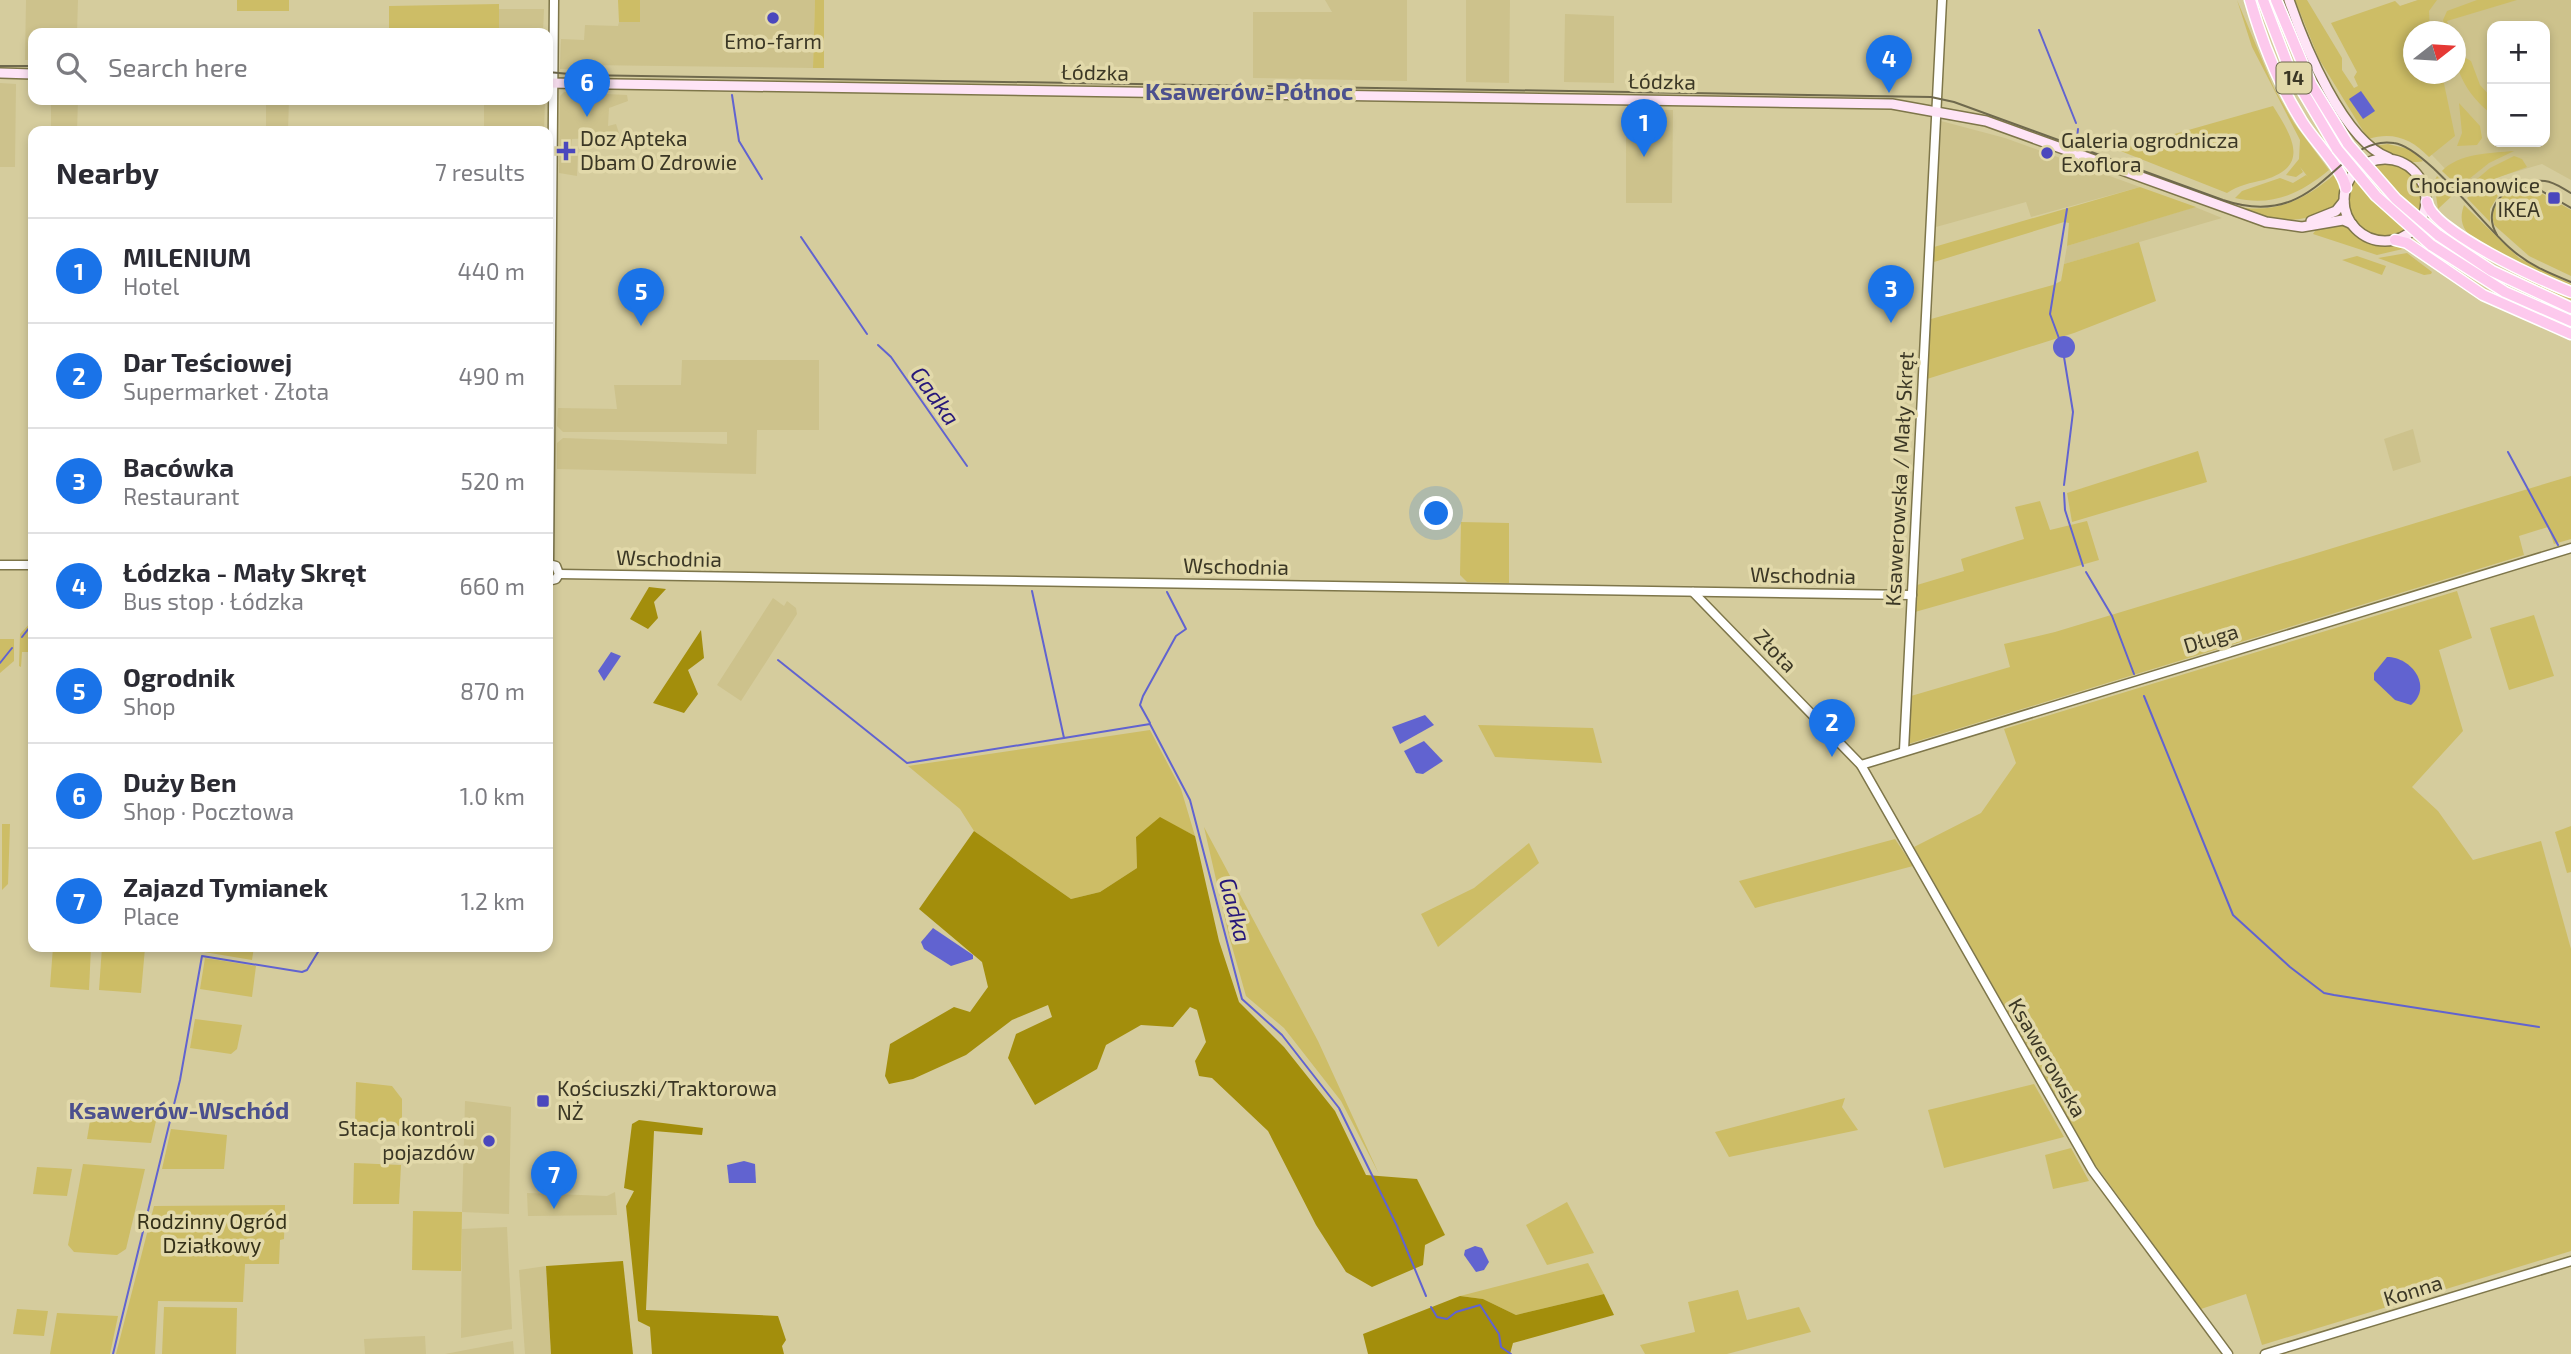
<!DOCTYPE html>
<meta charset="utf-8">
<style>
:root{--surface:#fff;--page:#f2f2f3;--text:#2b2b33;--muted:#7c7c81;--line:#e1e1e2;--accent:#1a73e8}
body{margin:0;font-family:"Exo 2",sans-serif;background:var(--page);color:var(--text)}
.controls{position:absolute;right:21px;top:21px;display:grid;overflow:hidden;border-radius:14px;box-shadow:0 4px 10px #0003}
.controls button{width:63px;height:63px;display:grid;place-items:center;padding:0;border:0;border-bottom:2px solid var(--line);background:var(--surface);color:var(--text);font:35px sans-serif}
.compass{position:absolute;left:2403px;top:21px;width:63px;height:63px;border-radius:50%;background:var(--surface);box-shadow:0 4px 10px #0003;rotate:73deg}
.you{position:absolute;left:1437px;top:514px;width:24px;height:24px;margin:-18px;border:5px solid #fff;border-radius:50%;background:#1a73e8;box-shadow:0 0 0 10px #1a73e833}
.badge{display:grid;place-items:center;width:46px;height:46px;border-radius:50%;background:var(--accent);color:#fff;font-size:23px;font-weight:700}
.pin{position:absolute;translate:-50% -58px;filter:drop-shadow(0 2px 4px #0008)}
.pin::after{content:'';position:absolute;top:37px;width:24px;height:21px;background:inherit;clip-path:polygon(0 0,100% 0,50% 100%)}
.list{margin:0;padding:0;list-style:none}
h2{display:flex;justify-content:space-between;align-items:center;height:91px;margin:0;padding:0 28px;font-size:30px}
h2 small{font-size:23px;font-weight:400;color:var(--muted)}
.list li{display:grid;grid-template-columns:46px 1fr auto;gap:21px;align-items:center;box-sizing:border-box;height:105px;padding:0 28px;border-top:2px solid var(--line)}
.list b{display:block;font-size:26px;white-space:nowrap}
.list p{margin:0;font-size:23px;white-space:nowrap;color:var(--muted)}
.list em{font-size:23px;font-style:normal;color:var(--muted)}
.icon{flex:none;width:38px;height:38px;fill:none;stroke:currentColor;stroke-width:2;stroke-linecap:round;stroke-linejoin:round}
.map{position:relative;flex:none;width:2571px;height:1354px;overflow:hidden}
.search{position:absolute;background:var(--surface);box-shadow:0 4px 10px #0003;left:28px;top:28px;width:525px;height:77px;display:flex;align-items:center;gap:18px;box-sizing:border-box;padding:0 24px;border-radius:14px;color:var(--muted);font-size:26px}
.panel{position:absolute;background:var(--surface);box-shadow:0 4px 10px #0003;left:28px;top:126px;width:525px;height:826px;border-radius:14px}
.map>svg:first-child{display:block}
.built{fill:#cdc28c;fill-rule:evenodd}
.green{fill:#cdbd66}
.forest{fill:#a38e0c}
.water{fill:#6163d0}
.lines{fill:none;stroke-linecap:round;stroke-linejoin:round}
.stream{stroke:#6163d0;stroke-width:2}
.tertiary-casing{stroke:#7e764a;stroke-width:11}
.secondary-casing{stroke:#7e764a;stroke-width:12}
.primary-casing{stroke:#fff;stroke-width:13}
.tertiary{stroke:#fff;stroke-width:8}
.secondary{stroke:#fee4f6;stroke-width:9}
.primary{stroke:#fdc9ed;stroke-width:10}
.tram{stroke:#6f694d;stroke-width:2}
.primary-bridge-casing{stroke:#fff;stroke-width:13;stroke-linecap:butt}
.primary-bridge{stroke:#fdc9ed;stroke-width:10}
.poi-dot{fill:#4b47bd;stroke:#e2d9aa;stroke-width:2.5}
.labels{text-anchor:middle;stroke-width:7;stroke-linejoin:round;paint-order:stroke}
.shield{fill:#e2d9aa;stroke:#6d684d;stroke-width:2}
.shield-label{font-size:19px;font-weight:bold;fill:#3b3725}
.poi-label{font-size:21px;fill:#3b3725;stroke:#e2d9aa;text-anchor:start}
.street-label{font-size:21px;fill:#3b3725;stroke:#e2d9aa}
.park-label{font-size:21px;fill:#343018;stroke:#e2d9aa}
.water-label{font-size:23px;font-style:italic;fill:#26177a;stroke:#e2d9aa}
.quarter-label{font-size:24px;font-weight:bold;fill:#4c508e;stroke:#e2d9aa}
</style>
<div class="map">
<svg width="2571" height="1354" viewBox="0 0 2571 1354">
<rect width="100%" height="100%" fill="#d5cc9d"/>
<!-- built -->
<g class="built">
<path d="M26,0H78L77,33H33V60H25Z"/>
<path d="M640,0H815L813,68L585,65L584,69H560L561,39L584,40L585,25L618,26L619,22H640Z"/>
<path d="M1325,0H1407V81L1253,78V12H1332Z"/>
<path d="M1466,0H1510L1509,83L1466,82Z"/>
<path d="M2418,0H2571V180L2542,164L2471,185L2454,178L2432,155L2395,1L2400,6ZM2492,26H2545V142H2492ZM2414,32H2456V74H2414Z"/>
<path d="M499,9H544L543,33H499Z"/>
<path d="M1565,14L1614,16V83L1564,82Z"/>
<path d="M0,83L16,84L15,167H0Z"/>
<path d="M564,92L627,95L628,101L609,108L608,126L616,124L619,133L596,132L593,138L572,139L571,147L578,150L577,176L559,173L560,96Z"/>
<path d="M51,100H78L77,131H51Z"/>
<path d="M266,100H289L288,131H266Z"/>
<path d="M484,100H545L544,131H484Z"/>
<path d="M1626,110H1673L1672,203H1626Z"/>
<path d="M1941,121L2005,138L2140,187L2031,217L2026,202L1936,227Z"/>
<path d="M2195,207L2222,218L2064,264L2067,246Z"/>
<path d="M682,360H819V430H757L756,474L557,469V443L563,438L727,444V432H563L557,426L558,408L617,409L614,385H681Z"/>
<path d="M2413,429L2421,462L2393,471L2384,439Z"/>
<path d="M773,598L784,606L787,601L796,608L797,614L741,701L717,685Z"/>
<path d="M465,1101L511,1107L509,1214L462,1212Z"/>
<path d="M615,1192L617,1215L528,1216L527,1193L607,1196Z"/>
<path d="M507,1227L512,1329L461,1338L462,1229Z"/>
<path d="M546,1266L551,1354H525L519,1270Z"/>
<path d="M425,1336L426,1354H365L364,1339Z"/>
<path d="M513,1341L514,1354H445Z"/>
</g>
<!-- green -->
<g class="green">
<rect x="237" y="0" width="52" height="11"/>
<path d="M618,0H640V22H619Z"/>
<path d="M815,0H824V68H813Z"/>
<path d="M2237,0L2274,88L2294,123L2329,170C2301,193 2273,207 2235,198L2242,191L2280,178L2293,183L2306,175L2308,177L2300,167L2303,172L2296,177L2286,175L2299,159L2300,140L2252,47Z"/>
<path d="M2295,0H2307L2342,58V70L2354,88L2358,86L2354,77L2357,72L2331,23L2395,1L2400,6L2418,0H2437L2429,11L2430,31L2414,32V74H2442L2455,136L2429,157C2412,139 2393,131 2368,139L2319,59Z"/>
<path d="M2477,0H2517L2447,21L2450,31H2445L2443,20L2447,11Z"/>
<path d="M499,4V33H389V6Z"/>
<path d="M2464,57L2471,61L2480,85L2492,98V114C2476,103 2461,83 2457,64Z"/>
<path d="M2459,103L2480,126L2482,138L2477,145L2457,146L2462,133Z"/>
<path d="M2273,106C2291,135 2312,166 2264,180C2250,183 2239,185 2227,193L2118,150Z"/>
<path d="M2388,144L2409,149L2423,161C2410,166 2385,153 2373,146Z"/>
<path d="M2514,151L2489,163L2459,187L2442,171C2459,153 2491,153 2514,151Z"/>
<path d="M2514,156L2522,159L2527,167L2472,187L2470,185L2490,168Z"/>
<circle cx="2386" cy="200" r="37"/>
<path d="M2335,174C2343,184 2342,194 2338,205C2307,224 2265,226 2234,206C2274,215 2305,200 2335,174Z"/>
<path d="M2437,176L2454,194L2438,209L2434,182Z"/>
<path d="M2140,187L2196,207L2067,246L2069,223L2064,222L1934,262V247Z"/>
<path d="M2516,189L2539,192L2571,210V276L2529,256L2494,225C2489,207 2499,194 2516,189Z"/>
<path d="M2499,194L2490,209V222L2467,198L2470,195Z"/>
<path d="M2464,205L2519,258L2571,284V288C2549,279 2477,249 2466,231C2460,222 2461,214 2464,205Z"/>
<path d="M2435,220L2491,259L2571,297V300C2521,279 2476,255 2433,223Z"/>
<path d="M2346,224L2367,241L2407,248L2377,255L2313,234L2317,228Z"/>
<path d="M2139,242L2156,301L2074,333L1927,379L1931,319L2053,285L2061,281L2064,264Z"/>
<path d="M2407,253L2432,272L2431,274L2424,275L2378,258Z"/>
<path d="M2357,256L2386,266L2382,275L2342,260Z"/>
<path d="M2198,451L2207,482L2072,522L2067,493Z"/>
<path d="M2571,476V539L2554,544L2548,527L2519,536L2524,555L1908,744L1911,696L2010,667L2004,644L2055,632Z"/>
<path d="M2040,501L2050,530L2087,521L2099,560L1915,612L1917,585L1964,571L1961,559L2024,539L2015,507Z"/>
<path d="M1461,522L1509,523V583L1467,582L1460,575Z"/>
<path d="M22,572L20,634L33,620V652H22L21,667L19,666Z"/>
<path d="M2457,591L2472,638L2439,650L2463,731L2412,787L2438,811L2473,860L2541,841L2571,949V1251L2262,1345L2246,1294L2201,1309L2094,1163L1914,847L1981,813L2016,763L2004,729Z"/>
<path d="M2534,615L2554,676L2509,690L2490,628Z"/>
<path d="M0,639H14V661L0,673Z"/>
<path d="M1478,725L1593,728L1602,763L1495,757Z"/>
<path d="M1150,730L1181,789L1195,836L1160,818L1136,837L1137,868L1100,892L1071,899L974,831L960,809L908,766Z"/>
<path d="M2,824H10L8,884L2,890Z"/>
<path d="M2571,826V872L2567,873L2555,832Z"/>
<path d="M1204,827L1318,1041L1379,1174L1341,1101L1284,1028L1246,996L1229,936Z"/>
<path d="M1895,839L1913,866L1755,908L1739,881Z"/>
<path d="M1529,843L1539,863L1438,947L1421,914L1474,888Z"/>
<path d="M53,947H91L89,990L50,987Z"/>
<path d="M102,947L145,948L141,993L99,990Z"/>
<path d="M198,947H254L252,960L198,951Z"/>
<path d="M205,958L256,966L252,997L200,989Z"/>
<path d="M195,1019L242,1025L237,1049L231,1054L190,1048Z"/>
<path d="M356,1082L392,1086L402,1099V1126L355,1123Z"/>
<path d="M2034,1084L2064,1137L1944,1168L1928,1110Z"/>
<path d="M1845,1098L1842,1107L1858,1130L1729,1157L1715,1132Z"/>
<path d="M99,1109L153,1113L156,1121L151,1143L87,1139L91,1115Z"/>
<path d="M171,1129L227,1135L224,1169H162Z"/>
<path d="M2071,1148L2089,1181L2053,1189L2045,1155Z"/>
<path d="M354,1163L401,1165L399,1204H353Z"/>
<path d="M83,1164L145,1169L126,1249L117,1255L74,1252L68,1245Z"/>
<path d="M37,1167L72,1169L67,1196L33,1194Z"/>
<path d="M1567,1202L1594,1253L1547,1265L1526,1225Z"/>
<path d="M285,1205L284,1239L280,1240L279,1264H245L243,1302L158,1301L155,1354H116L154,1206Z"/>
<path d="M413,1211L462,1212L461,1271L412,1270Z"/>
<path d="M1588,1263L1604,1294L1516,1315L1483,1299L1460,1296Z"/>
<path d="M1738,1290L1747,1320L1799,1307L1811,1332L1727,1354H1645L1640,1345L1695,1332L1688,1302Z"/>
<path d="M164,1307L237,1308L236,1354H162Z"/>
<path d="M17,1309L48,1311L44,1336L13,1334Z"/>
<path d="M57,1313L118,1316L110,1354H50Z"/>
</g>
<!-- forest -->
<g class="forest">
<path d="M649,587L666,589L654,602L658,618L648,629L630,619Z"/>
<path d="M701,630L704,658L688,670L698,694L684,713L653,703Z"/>
<path d="M1160,817L1195,836L1219,941L1239,1002L1284,1047L1335,1111L1366,1175L1417,1179L1445,1235L1425,1245L1423,1265L1372,1287L1346,1272L1316,1225L1268,1131L1212,1078L1199,1076L1195,1061L1206,1042L1197,1010L1190,1007L1173,1027L1141,1025L1106,1045L1097,1069L1035,1105L1008,1058L1016,1034L1052,1017L1048,1005L1012,1020L966,1055L913,1079L889,1084L885,1076L890,1044L954,1007L970,1012L988,987L982,962L919,909L974,831L1071,899L1100,892L1137,868L1136,837Z"/>
<path d="M639,1120L703,1128L702,1135L654,1131L646,1310L778,1316L786,1340L782,1346L784,1354H652L650,1327L638,1321L626,1206L634,1191L624,1188L632,1124Z"/>
<path d="M623,1261L633,1354H551L546,1266Z"/>
<path d="M1604,1294L1614,1315L1513,1343L1510,1354H1368L1363,1334L1460,1296L1483,1299L1516,1315Z"/>
</g>
<!-- water -->
<g class="water">
<path d="M2361,91L2375,111L2363,119L2349,99Z"/>
<circle cx="2064" cy="347" r="11"/>
<path d="M611,652L621,656L604,681L598,671Z"/>
<path d="M2387,657C2412,657 2433,687 2411,705L2395,700L2374,680V673Z"/>
<path d="M1425,715L1434,725L1400,744L1392,727Z"/>
<path d="M1424,741L1443,761L1423,774L1416,773L1404,751Z"/>
<path d="M933,928L973,955V959L951,966L924,949L921,942Z"/>
<path d="M744,1161L755,1164L756,1183H729L727,1165Z"/>
<path d="M1475,1246L1482,1248L1489,1262L1484,1270L1476,1272L1464,1255L1465,1250Z"/>
</g>
<g class="lines">
<!-- stream -->
<g class="stream">
<path d="M2039,30L2076,123"/>
<path d="M732,95L739,141L762,179"/>
<path d="M2077,139L2078,129"/>
<path d="M2070,162V159"/>
<path d="M801,237L867,334"/>
<path d="M2060,341L2050,314L2067,209"/>
<path d="M878,345L891,357L967,466"/>
<path d="M2064,357L2073,412L2064,485"/>
<path d="M2508,452L2558,545"/>
<path d="M2064,493L2065,510L2083,566"/>
<path d="M2086,572L2112,616L2134,674"/>
<path d="M1032,591L1064,738L1150,724L1190,800L1242,999L1282,1035L1339,1108L1397,1226L1426,1296"/>
<path d="M22,637L33,623"/>
<path d="M778,660L907,763L1064,738"/>
<path d="M0,663L12,648"/>
<path d="M2144,696L2233,915L2290,967L2324,993L2334,995L2539,1027"/>
<path d="M1150,723L1140,705L1143,696L1176,636L1186,629L1167,592"/>
<path d="M1431,1307L1437,1317L1447,1319L1456,1312L1480,1305L1499,1334L1501,1347L1511,1354"/>
<path d="M113,1354L180,1080L202,956L302,972L307,970L321,947"/>
</g>
<defs>
<g id="tertiary">
<path d="M549,563L554,0"/>
<path d="M548,564L556,566L559,574L556,579L548,581"/>
<path d="M0,565H33"/>
<path d="M559,574L1912,595"/>
<path d="M1693,592L1861,765L2092,1170L2228,1354"/>
<path d="M1904,750L1942,0"/>
<path d="M1861,765L2571,548"/>
<path d="M2265,1354L2571,1261"/>
</g>
<g id="secondary">
<path d="M2289,0C2304,44 2343,141 2389,158"/>
<path d="M0,73L33,74"/>
<path d="M548,83L1892,104L1986,121L2266,222L2302,227L2343,220L2352,224"/>
<circle cx="2385" cy="200" r="41"/>
<path d="M2311,221L2336,211L2344,201"/>
</g>
<g id="primary">
<path d="M2250,0C2262,42 2278,83 2301,120C2312,139 2343,169 2346,188"/>
<path d="M2263,0L2289,68L2337,149"/>
<path d="M2276,0L2311,84L2348,144"/>
<path d="M2427,202C2432,231 2542,281 2571,292"/>
<path d="M2438,235L2492,271L2571,308"/>
<path d="M2395,240L2407,243L2483,295L2571,334"/>
<path d="M2431,245L2505,292L2571,321"/>
</g>
</defs>
<!-- tertiary casing -->
<use href="#tertiary" class="tertiary-casing"/>
<!-- secondary casing -->
<use href="#secondary" class="secondary-casing"/>
<!-- primary casing -->
<use href="#primary" class="primary-casing"/>
<!-- tertiary -->
<use href="#tertiary" class="tertiary"/>
<!-- secondary -->
<use href="#secondary" class="secondary"/>
<!-- primary -->
<use href="#primary" class="primary"/>
<!-- tram -->
<g class="tram">
<path d="M0,66H33"/>
<path d="M548,72L580,75L1931,97L1954,102L2223,200C2321,233 2336,134 2394,143C2425,147 2483,225 2511,249C2529,265 2549,273 2571,282"/>
<path d="M2454,185L2479,195L2507,190"/>
<path d="M2524,187L2540,190L2571,208"/>
<path d="M2497,235C2478,203 2515,178 2545,181C2555,182 2563,189 2571,193"/>
</g>
<defs>
<g id="primary-bridge">
<path d="M2348,144L2396,199L2438,235"/>
<path d="M2337,149L2376,196L2431,245"/>
</g>
</defs>
<!-- primary-bridge casing -->
<use href="#primary-bridge" class="primary-bridge-casing"/>
<!-- primary-bridge -->
<use href="#primary-bridge" class="primary-bridge"/>
</g>
<!-- markers -->
<g class="poi-dot">
<circle cx="773" cy="18" r="7"/>
<path d="M562.5 140.5h7v7h7v7h-7v7h-7v-7h-7v-7h7z"/>
<circle cx="2047" cy="153" r="7"/>
<rect x="2547" y="191" width="14" height="14" rx="3.5"/>
<rect x="536" y="1094" width="14" height="14" rx="3.5"/>
<circle cx="489" cy="1141" r="7"/>
</g>
<g class="labels">
<!-- shield labels -->
<rect class="shield" x="2276.5" y="62.5" width="35" height="31" rx="5"/>
<g class="shield-label">
<text x="2294" y="85">14</text>
</g>
<!-- poi labels -->
<g class="poi-label">
<text x="773" y="49" text-anchor="middle">Emo-farm</text>
<text x="580" y="146">Doz Apteka<tspan x="580" dy="24">Dbam O Zdrowie</tspan></text>
<text x="2061" y="148">Galeria ogrodnicza<tspan x="2061" dy="24">Exoflora</tspan></text>
<text x="2540" y="193" text-anchor="end">Chocianowice<tspan x="2540" dy="24">IKEA</tspan></text>
<text x="557" y="1096">Kościuszki/Traktorowa<tspan x="557" dy="24">NŻ</tspan></text>
<text x="475" y="1136" text-anchor="end">Stacja kontroli<tspan x="475" dy="24">pojazdów</tspan></text>
</g>
<!-- street labels -->
<g class="street-label">
<text transform="translate(1095 73) rotate(1)" y="7">Łódzka</text>
<text transform="translate(1662 82) rotate(1)" y="7">Łódzka</text>
<text transform="translate(1900 479) rotate(-87)" y="7">Ksawerowska / Mały Skręt</text>
<text transform="translate(669 559) rotate(1)" y="7">Wschodnia</text>
<text transform="translate(1236 567) rotate(1)" y="7">Wschodnia</text>
<text transform="translate(1803 576) rotate(1)" y="7">Wschodnia</text>
<text transform="translate(2211 639) rotate(-17)" y="7">Długa</text>
<text transform="translate(1775 651) rotate(46)" y="7">Złota</text>
<text transform="translate(2047 1058) rotate(60)" y="7">Ksawerowska</text>
<text transform="translate(2413 1291) rotate(-17)" y="7">Konna</text>
</g>
<!-- park labels -->
<g class="park-label">
<text x="212" y="1229">Rodzinny Ogród<tspan x="212" dy="24">Działkowy</tspan></text>
</g>
<!-- water labels -->
<g class="water-label">
<text transform="translate(935 396) rotate(54)" y="8">Gadka</text>
<text transform="translate(1235 910) rotate(75)" y="8">Gadka</text>
</g>
<!-- quarter labels -->
<g class="quarter-label">
<text x="1249" y="100">Ksawerów-Północ</text>
<text x="179" y="1119">Ksawerów-Wschód</text>
</g>
</g>
</svg>
<div class="controls">
<button>+</button>
<button>−</button>
</div>
<svg class="compass" viewBox="-18 -18 36 36"><path d="M0-13l5 13h-10z" fill="#e53935"/><path d="M0 13l5-13h-10z" fill="#7c7c81"/></svg>
<div class="you"></div>
<div class="pin badge" style="left:1644px;top:157px">1</div>
<div class="pin badge" style="left:1832px;top:757px">2</div>
<div class="pin badge" style="left:1891px;top:323px">3</div>
<div class="pin badge" style="left:1889px;top:93px">4</div>
<div class="pin badge" style="left:641px;top:326px">5</div>
<div class="pin badge" style="left:587px;top:117px">6</div>
<div class="pin badge" style="left:554px;top:1209px">7</div>
<div class="search"><svg class="icon" aria-label="search" viewBox="0 0 24 24"><circle cx="10" cy="10" r="6"/><path d="M15 15l6 6"/></svg>Search here</div>
<section class="panel">
<h2>Nearby<small>7 results</small></h2>
<ul class="list">
<li><span class="badge">1</span><div><b>MILENIUM</b><p>Hotel</p></div><em>440 m</em></li>
<li><span class="badge">2</span><div><b>Dar Teściowej</b><p>Supermarket · Złota</p></div><em>490 m</em></li>
<li><span class="badge">3</span><div><b>Bacówka</b><p>Restaurant</p></div><em>520 m</em></li>
<li><span class="badge">4</span><div><b>Łódzka - Mały Skręt</b><p>Bus stop · Łódzka</p></div><em>660 m</em></li>
<li><span class="badge">5</span><div><b>Ogrodnik</b><p>Shop</p></div><em>870 m</em></li>
<li><span class="badge">6</span><div><b>Duży Ben</b><p>Shop · Pocztowa</p></div><em>1.0 km</em></li>
<li><span class="badge">7</span><div><b>Zajazd Tymianek</b><p>Place</p></div><em>1.2 km</em></li>
</ul>
</section>
</div>
